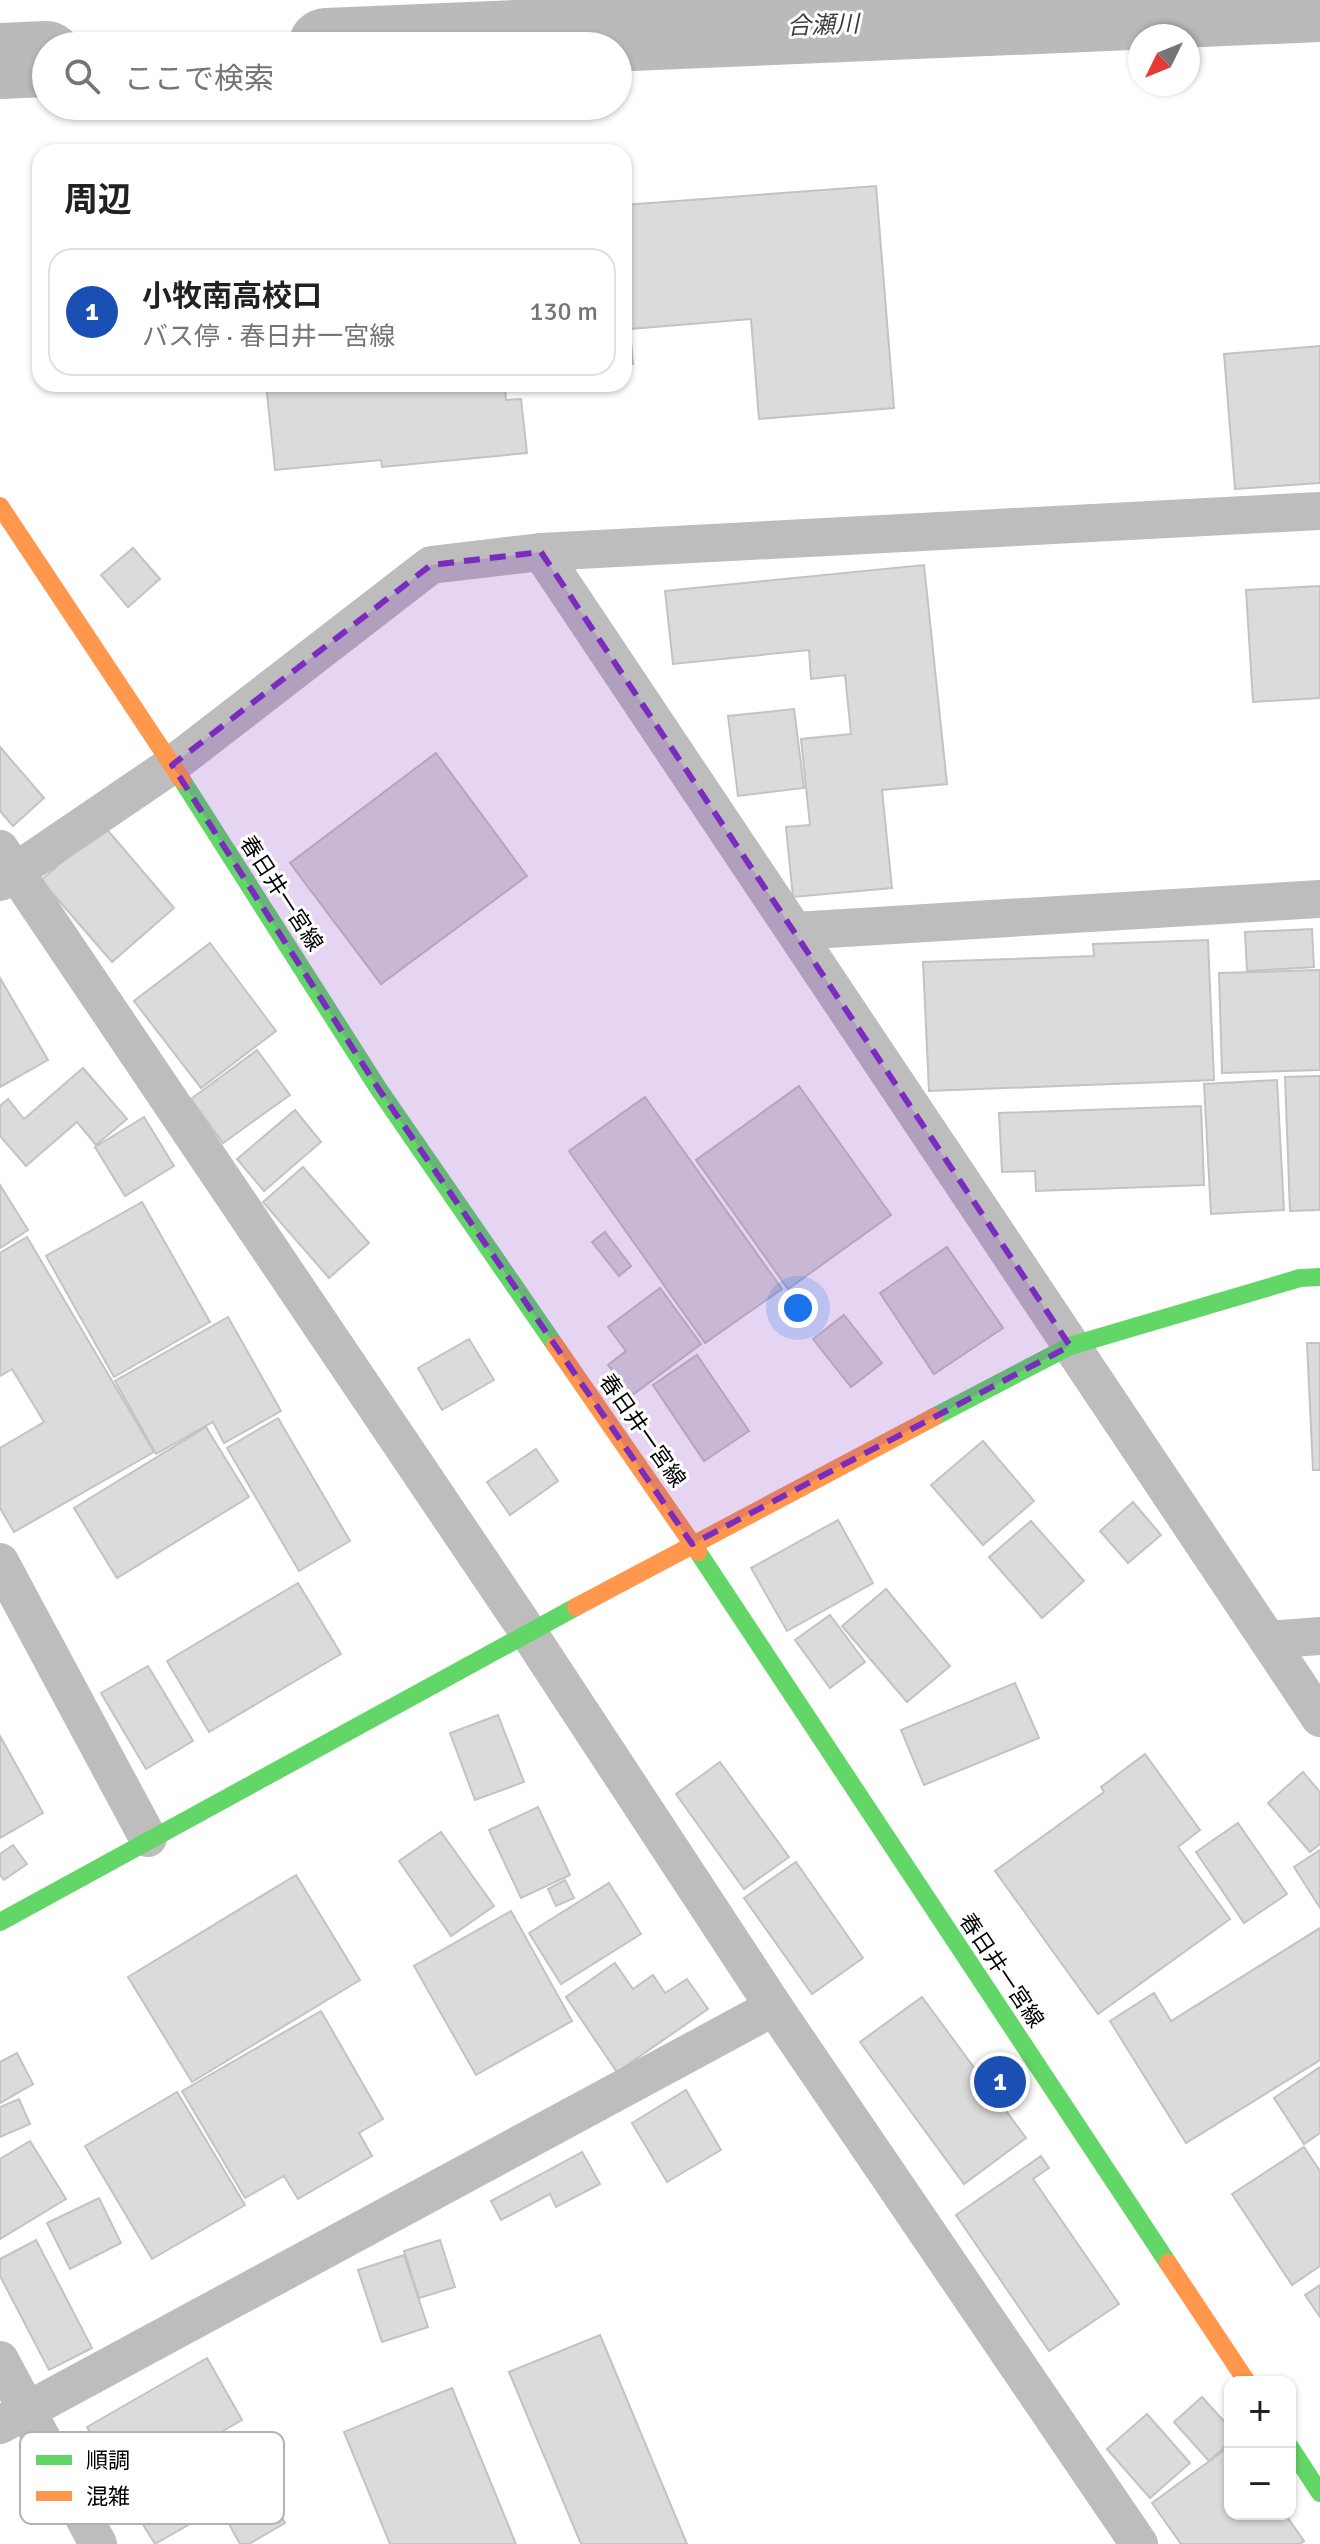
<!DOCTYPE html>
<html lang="ja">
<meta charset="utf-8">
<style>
:root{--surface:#fff;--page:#f2f2f2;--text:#202124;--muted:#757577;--line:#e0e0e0;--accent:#0f766e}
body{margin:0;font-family:Signika,"Noto Sans JP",sans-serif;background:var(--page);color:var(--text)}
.controls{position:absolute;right:24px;bottom:24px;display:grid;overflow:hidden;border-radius:16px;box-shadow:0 2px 6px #0004}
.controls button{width:72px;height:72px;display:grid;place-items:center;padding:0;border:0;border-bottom:2px solid var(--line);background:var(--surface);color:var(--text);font:40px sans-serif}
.compass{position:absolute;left:1128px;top:24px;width:72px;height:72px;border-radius:50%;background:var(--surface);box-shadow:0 2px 6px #0004;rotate:227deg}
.you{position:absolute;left:798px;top:1308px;width:28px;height:28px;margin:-20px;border:6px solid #fff;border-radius:50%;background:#1a73e8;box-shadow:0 0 0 12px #1a73e833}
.badge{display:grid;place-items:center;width:52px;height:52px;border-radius:50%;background:var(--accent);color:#fff;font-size:26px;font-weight:700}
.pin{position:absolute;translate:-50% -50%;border:4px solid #fff;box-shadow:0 2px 8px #0006}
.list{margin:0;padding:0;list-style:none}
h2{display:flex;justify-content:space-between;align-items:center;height:104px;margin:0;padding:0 32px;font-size:34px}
h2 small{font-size:26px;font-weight:400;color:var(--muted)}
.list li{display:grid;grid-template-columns:52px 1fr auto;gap:24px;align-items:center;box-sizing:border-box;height:128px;margin:0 16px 16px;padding:0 16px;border:2px solid var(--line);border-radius:24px}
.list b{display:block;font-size:30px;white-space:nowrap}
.list p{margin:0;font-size:26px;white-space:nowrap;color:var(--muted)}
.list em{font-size:26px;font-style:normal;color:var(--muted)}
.icon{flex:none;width:44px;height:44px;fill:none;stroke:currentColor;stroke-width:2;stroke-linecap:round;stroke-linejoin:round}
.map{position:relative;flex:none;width:1320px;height:2544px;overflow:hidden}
.search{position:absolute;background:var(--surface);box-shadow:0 2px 6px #0004;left:32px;top:32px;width:600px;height:88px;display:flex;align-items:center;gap:20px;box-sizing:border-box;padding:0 28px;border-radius:44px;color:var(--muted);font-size:30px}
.panel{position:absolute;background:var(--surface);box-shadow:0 2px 6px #0004;left:32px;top:144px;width:600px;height:248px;border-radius:24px}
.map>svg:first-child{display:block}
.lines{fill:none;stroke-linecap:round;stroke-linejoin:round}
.river{stroke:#bababa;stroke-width:76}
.building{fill:#dbdbdb;stroke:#c3c3c3;stroke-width:2}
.street{stroke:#bdbdbd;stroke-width:38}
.fast{stroke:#63d668;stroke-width:18}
.slow{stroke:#ff974d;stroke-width:18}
.marked{fill:#7b2cbf;fill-opacity:0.2;stroke:#7b2cbf;stroke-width:6;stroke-dasharray:16 10;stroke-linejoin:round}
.labels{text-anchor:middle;stroke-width:6;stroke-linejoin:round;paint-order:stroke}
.street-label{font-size:22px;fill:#000;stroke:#fff}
.water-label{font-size:24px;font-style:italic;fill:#3d3d3d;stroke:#fff}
.key{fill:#fff;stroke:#b2b2b2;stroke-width:2}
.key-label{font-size:22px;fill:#000}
</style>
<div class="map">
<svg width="1320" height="2544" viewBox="0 0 1320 2544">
<rect width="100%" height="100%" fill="#fff"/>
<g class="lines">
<!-- river -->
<g class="river">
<path d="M326,46L1320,4"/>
<path d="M0,61L46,59"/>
</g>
</g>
<!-- building -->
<g class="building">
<path d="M876,186L894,408L759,419L751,319L630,329L633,364H624V205Z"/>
<path d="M1320,346V483L1235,489L1224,354Z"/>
<path d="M266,384H505L506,400L521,399L527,453L382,467L381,460L275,470Z"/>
<path d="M133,548L160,579L128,607L101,575Z"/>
<path d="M924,565L947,784L882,790L892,888L793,897L786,827L810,825L801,739L851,734L845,675L811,679L809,650L673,664L665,591Z"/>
<path d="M1320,586V698L1253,702L1246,590Z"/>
<path d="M794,709L804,788L738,796L728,716Z"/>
<path d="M0,747L44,798L13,826L0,811Z"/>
<path d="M436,753L527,876L381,984L290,863Z"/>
<path d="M104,826L174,908L112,962L41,880Z"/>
<path d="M1312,929L1314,967L1247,971L1245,932Z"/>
<path d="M1208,940L1214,1080L929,1091L923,962L1094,956L1093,944Z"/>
<path d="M210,943L276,1031L201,1088L134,1001Z"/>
<path d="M1320,970V1070L1222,1073L1219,973Z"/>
<path d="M0,978L48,1060L0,1087Z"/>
<path d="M257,1050L290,1095L223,1143L191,1099Z"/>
<path d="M83,1068L127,1119L96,1145L77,1122L26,1166L0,1136V1106L8,1099L24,1119Z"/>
<path d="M1320,1076V1210L1290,1211L1285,1077Z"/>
<path d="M1277,1080L1284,1210L1211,1214L1204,1084Z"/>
<path d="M799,1086L891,1215L788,1289L696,1160Z"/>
<path d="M645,1097L782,1289L705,1343L569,1151Z"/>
<path d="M1201,1106L1204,1185L1036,1191L1035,1171L1002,1172L999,1113Z"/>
<path d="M295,1110L321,1142L264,1191L237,1159Z"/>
<path d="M144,1117L174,1166L125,1196L95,1147Z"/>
<path d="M303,1167L369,1243L329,1278L263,1202Z"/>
<path d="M0,1185L28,1230L0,1248Z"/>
<path d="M142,1202L210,1322L114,1377L46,1256Z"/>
<path d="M605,1232L631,1266L619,1276L592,1242Z"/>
<path d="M27,1237L154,1452L14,1532L0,1508V1448L44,1422L12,1369L0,1376V1253Z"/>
<path d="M947,1247L1003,1328L934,1374L880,1293Z"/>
<path d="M660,1288L701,1344L631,1396L608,1365L626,1351L608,1327Z"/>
<path d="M844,1315L882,1363L851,1387L813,1339Z"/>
<path d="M228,1317L281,1411L224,1443L213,1422L156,1454L115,1381Z"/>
<path d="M469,1339L494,1380L442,1410L418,1368Z"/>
<path d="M1307,1343H1320V1470H1313Z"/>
<path d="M697,1355L749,1431L704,1461L653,1385Z"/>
<path d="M278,1418L350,1541L299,1571L227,1448Z"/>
<path d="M206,1427L249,1497L117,1578L74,1508Z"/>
<path d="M983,1441L1034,1501L983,1545L931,1485Z"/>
<path d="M536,1449L558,1481L510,1515L487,1482Z"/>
<path d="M1133,1502L1161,1535L1128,1563L1100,1531Z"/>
<path d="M838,1520L873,1583L787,1631L751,1568Z"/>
<path d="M1031,1521L1084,1581L1042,1618L989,1557Z"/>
<path d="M298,1583L341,1654L209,1732L167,1661Z"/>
<path d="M886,1589L950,1666L907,1702L842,1626Z"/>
<path d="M830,1615L865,1662L830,1688L795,1640Z"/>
<path d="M148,1666L193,1741L146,1769L101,1693Z"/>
<path d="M1015,1683L1039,1738L924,1785L901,1730Z"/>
<path d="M498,1715L524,1782L475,1800L450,1733Z"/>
<path d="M0,1736L43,1813L0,1838Z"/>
<path d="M1145,1754L1200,1830L1178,1847L1230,1919L1098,2014L995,1871L1104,1792L1101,1787Z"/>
<path d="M720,1762L789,1857L744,1889L676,1794Z"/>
<path d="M1303,1772L1320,1792V1844L1310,1852L1268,1803Z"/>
<path d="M538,1807L570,1875L521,1898L489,1830Z"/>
<path d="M1238,1823L1287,1894L1244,1923L1196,1852Z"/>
<path d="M441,1832L494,1906L451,1936L399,1861Z"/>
<path d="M13,1845L27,1864L4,1880L0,1875V1854Z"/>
<path d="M1320,1850V1908L1294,1867Z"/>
<path d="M796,1862L863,1958L812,1994L744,1898Z"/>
<path d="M296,1875L360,1980L192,2082L128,1977Z"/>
<path d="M565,1880L574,1898L556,1906L548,1889Z"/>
<path d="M609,1883L641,1934L561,1984L529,1933Z"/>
<path d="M511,1911L572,2021L476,2075L414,1966Z"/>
<path d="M1320,1928V2060L1186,2143L1110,2021L1154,1993L1171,2021Z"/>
<path d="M615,1963L633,1989L653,1975L665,1993L687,1979L708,2009L617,2072L566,1997Z"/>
<path d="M922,1997L1026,2138L964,2184L860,2042Z"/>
<path d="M321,2011L383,2119L359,2133L372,2156L298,2199L284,2176L245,2198L182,2091Z"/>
<path d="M17,2053L33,2084L0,2103V2062Z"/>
<path d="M1320,2067V2133L1304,2144L1274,2098Z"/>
<path d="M686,2090L721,2150L667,2182L632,2123Z"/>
<path d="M177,2092L245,2205L152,2259L85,2146Z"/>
<path d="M19,2099L30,2124L0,2137V2107Z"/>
<path d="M30,2141L66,2199L0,2239V2159Z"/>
<path d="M1304,2147L1320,2171V2266L1292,2285L1232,2194Z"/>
<path d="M582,2152L600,2184L556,2207L550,2194L501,2220L491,2201Z"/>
<path d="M1041,2156L1049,2168L1033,2179L1119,2304L1049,2351L956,2215Z"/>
<path d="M99,2198L121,2243L70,2269L47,2223Z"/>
<path d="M36,2240L92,2348L49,2370L0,2276V2259Z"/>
<path d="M440,2240L455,2287L419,2298L404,2251Z"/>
<path d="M404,2255L428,2327L382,2342L358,2270Z"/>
<path d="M1320,2285V2317L1305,2295Z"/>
<path d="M600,2335L687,2544H581L509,2372Z"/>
<path d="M207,2358L242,2420L123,2489L87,2427Z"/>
<path d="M452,2388L516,2544H390L344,2432Z"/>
<path d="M1202,2397L1230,2428V2442L1209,2461L1174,2422Z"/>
<path d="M1147,2414L1190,2463L1150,2498L1107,2449Z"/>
<path d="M1230,2446V2514H1285L1304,2541L1300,2544H1181L1152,2503Z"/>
<path d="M205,2460L230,2501L155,2544L131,2505Z"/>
<path d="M263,2484L285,2523L249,2544H240L220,2508Z"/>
</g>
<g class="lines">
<!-- street -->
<g class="street">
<path d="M541,552L1320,1718"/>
<path d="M0,849L530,1635L774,2007L1139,2544"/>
<path d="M0,882L172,765L431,565L541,552L1320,511"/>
<path d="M795,931L1320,899"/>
<path d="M0,1562L148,1838"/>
<path d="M1269,1640L1320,1636"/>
<path d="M0,2360L98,2544"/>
<path d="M0,2425L774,2007"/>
</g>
<!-- fast -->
<g class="fast">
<path d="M182,780L378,1088L555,1345"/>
<path d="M934,1417L1070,1346L1300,1278L1320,1277"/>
<path d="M698,1552L1168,2263"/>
<path d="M0,1922L576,1607"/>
<path d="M1290,2447L1320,2493"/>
</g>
<!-- slow -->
<g class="slow">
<path d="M0,506L182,780"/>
<path d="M555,1345L698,1552"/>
<path d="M576,1607L934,1417"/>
<path d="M1168,2263L1247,2382"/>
</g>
</g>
<!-- marked area -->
<path class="marked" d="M541,552L1070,1346L692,1544L378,1088L172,765L431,565Z"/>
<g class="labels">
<!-- street labels -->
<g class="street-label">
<text transform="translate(282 893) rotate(57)" y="8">春日井一宮線</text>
<text transform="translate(643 1430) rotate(55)" y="8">春日井一宮線</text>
<text transform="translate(1002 1970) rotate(56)" y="8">春日井一宮線</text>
</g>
<!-- water labels -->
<g class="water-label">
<text transform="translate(823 25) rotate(-2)" y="8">合瀬川</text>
</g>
</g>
<!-- legend -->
<rect x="20" y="2432" width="264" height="92" rx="12" class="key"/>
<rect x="36" y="2455" width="36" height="10" fill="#63d668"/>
<rect x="36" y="2491" width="36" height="10" fill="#ff974d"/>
<g class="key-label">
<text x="86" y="2468">順調</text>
<text x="86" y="2504">混雑</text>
</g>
</svg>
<div class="controls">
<button>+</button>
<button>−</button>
</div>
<svg class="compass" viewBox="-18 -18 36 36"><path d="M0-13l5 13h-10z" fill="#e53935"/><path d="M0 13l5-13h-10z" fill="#757577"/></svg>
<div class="you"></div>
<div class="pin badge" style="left:1000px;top:2082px;background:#1a4fb4">1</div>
<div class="search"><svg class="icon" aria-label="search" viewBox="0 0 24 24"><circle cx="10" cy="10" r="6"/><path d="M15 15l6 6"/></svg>ここで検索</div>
<section class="panel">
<h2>周辺<small></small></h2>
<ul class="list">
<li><span class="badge" style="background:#1a4fb4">1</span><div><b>小牧南高校口</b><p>バス停 · 春日井一宮線</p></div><em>130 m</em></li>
</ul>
</section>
</div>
